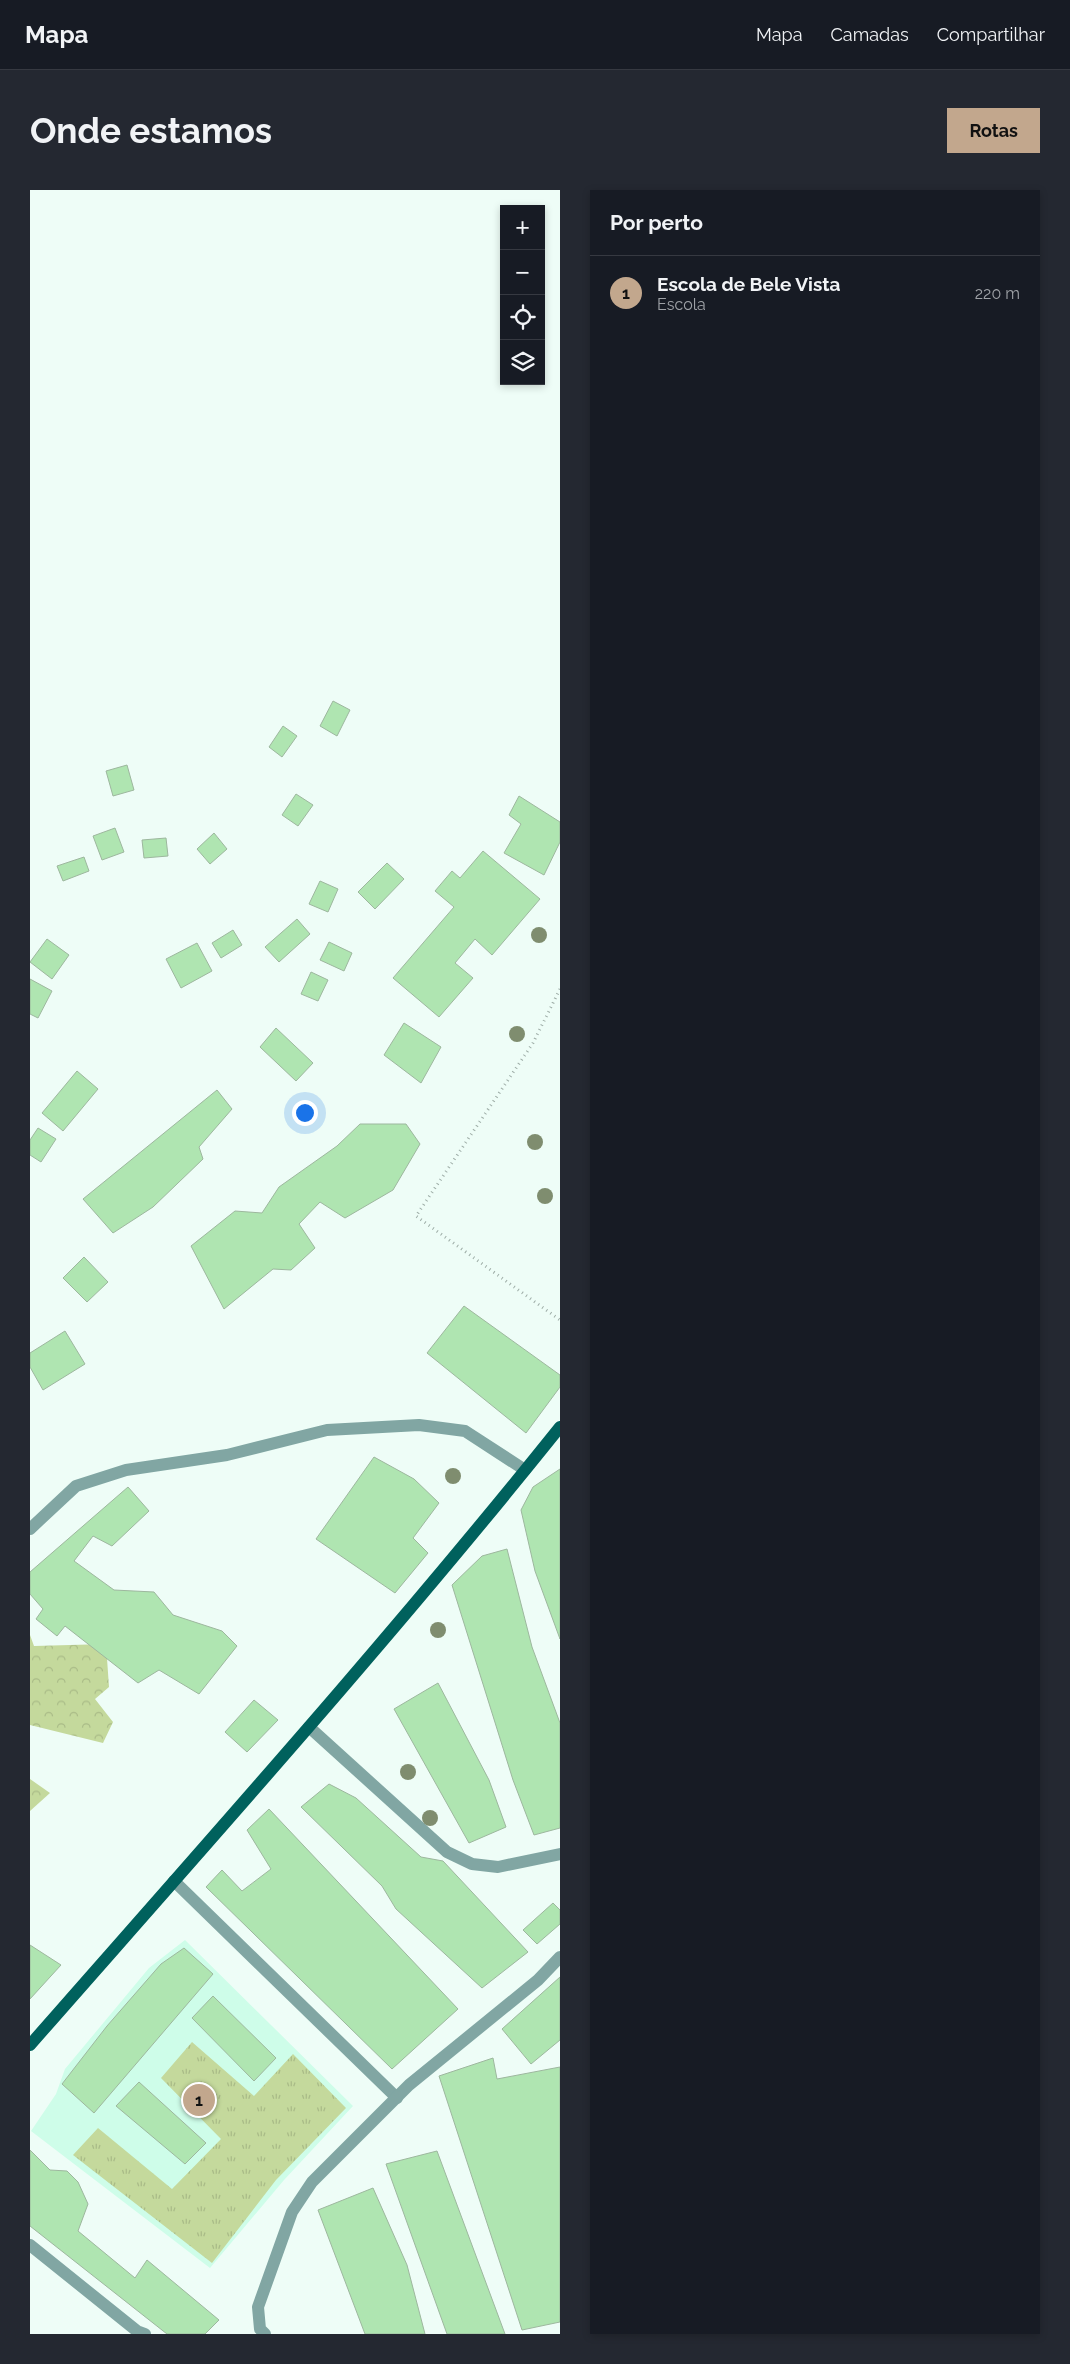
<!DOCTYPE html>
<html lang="pt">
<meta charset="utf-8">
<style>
:root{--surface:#171b24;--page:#242831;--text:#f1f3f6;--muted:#9ea1a6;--line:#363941;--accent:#c2a78d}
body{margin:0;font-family:Raleway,sans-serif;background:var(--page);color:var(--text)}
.controls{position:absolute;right:15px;top:15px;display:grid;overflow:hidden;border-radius:0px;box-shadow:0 2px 8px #0003}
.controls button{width:45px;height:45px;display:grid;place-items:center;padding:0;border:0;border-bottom:1px solid var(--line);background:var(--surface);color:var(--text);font:25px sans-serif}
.you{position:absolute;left:274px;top:922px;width:18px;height:18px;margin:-12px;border:4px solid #fff;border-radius:50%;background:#1a73e8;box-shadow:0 0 0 8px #1a73e833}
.badge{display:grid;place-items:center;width:32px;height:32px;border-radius:50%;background:var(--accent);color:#111;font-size:16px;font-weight:700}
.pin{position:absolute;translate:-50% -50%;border:2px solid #fff;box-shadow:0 1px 5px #0006}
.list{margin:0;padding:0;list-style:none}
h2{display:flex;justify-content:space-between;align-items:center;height:65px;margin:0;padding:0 20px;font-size:21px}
h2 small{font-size:16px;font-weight:400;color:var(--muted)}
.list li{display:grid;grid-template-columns:32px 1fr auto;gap:15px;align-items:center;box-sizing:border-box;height:75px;padding:0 20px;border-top:1px solid var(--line)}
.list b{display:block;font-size:19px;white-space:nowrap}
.list p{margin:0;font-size:16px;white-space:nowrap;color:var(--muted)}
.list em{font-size:16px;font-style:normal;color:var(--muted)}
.icon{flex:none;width:28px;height:28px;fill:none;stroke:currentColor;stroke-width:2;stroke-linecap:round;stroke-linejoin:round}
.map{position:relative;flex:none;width:530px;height:2144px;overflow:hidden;border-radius:0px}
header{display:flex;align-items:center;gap:30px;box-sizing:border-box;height:70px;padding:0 25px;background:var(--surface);border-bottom:1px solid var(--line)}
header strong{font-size:24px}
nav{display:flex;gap:28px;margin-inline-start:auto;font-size:18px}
.intro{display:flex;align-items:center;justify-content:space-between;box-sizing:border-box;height:120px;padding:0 30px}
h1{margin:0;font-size:35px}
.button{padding:12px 22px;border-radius:0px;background:var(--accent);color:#111;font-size:18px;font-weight:700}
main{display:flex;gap:30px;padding:0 30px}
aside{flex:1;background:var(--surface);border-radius:0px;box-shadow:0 2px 8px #0003}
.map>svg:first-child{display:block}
.built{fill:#cefde9}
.forest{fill:url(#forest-crowns)}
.park{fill:url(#park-tufts)}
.building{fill:#afe5b1;stroke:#9db79e}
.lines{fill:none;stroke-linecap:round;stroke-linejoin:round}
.path{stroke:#9eada7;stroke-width:3;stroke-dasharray:1 4;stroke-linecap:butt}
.minor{stroke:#81a6a3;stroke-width:12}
.major{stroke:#00615d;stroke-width:12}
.tree{fill:#7f8d6f}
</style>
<header>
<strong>Mapa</strong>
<nav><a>Mapa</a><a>Camadas</a><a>Compartilhar</a></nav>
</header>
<div class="intro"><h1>Onde estamos</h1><a class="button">Rotas</a></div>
<main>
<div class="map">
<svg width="530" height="2144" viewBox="0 0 530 2144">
<defs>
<pattern id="forest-crowns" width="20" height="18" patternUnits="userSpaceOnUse" patternTransform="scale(1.25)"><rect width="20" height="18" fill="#c4d99c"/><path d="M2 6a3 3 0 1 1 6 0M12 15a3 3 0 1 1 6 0" fill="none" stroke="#a9bb87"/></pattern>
<pattern id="park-tufts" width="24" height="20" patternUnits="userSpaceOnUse" patternTransform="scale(1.25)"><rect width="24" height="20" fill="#c4d99c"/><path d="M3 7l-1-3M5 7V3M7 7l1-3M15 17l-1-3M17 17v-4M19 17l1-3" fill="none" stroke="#a9bb87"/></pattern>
</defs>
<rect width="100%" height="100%" fill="#eefdf7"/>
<!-- built -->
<path class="built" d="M155,1750L323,1916L254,1990L180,2078L1,1941L26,1904L35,1879L119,1778Z"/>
<!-- forest -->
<g class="forest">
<path d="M0,1445L4,1456L76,1454L79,1497L65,1509L83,1532L73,1553L0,1535Z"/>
<path d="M0,1589L20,1603L0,1621Z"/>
</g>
<!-- park -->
<path class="park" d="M162,1852L224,1906L263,1864L316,1918L246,1990L182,2073L43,1965L68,1938L142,1999L191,1949L131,1888Z"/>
<!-- building -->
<g class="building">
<path d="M303,511L320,520L307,546L290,536Z"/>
<path d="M253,536L267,546L252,567L239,557Z"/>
<path d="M97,575L104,600L83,606L76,581Z"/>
<path d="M266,604L283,615L268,636L252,625Z"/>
<path d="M489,606L530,632V652L514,685L474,663L491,634L479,625Z"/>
<path d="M85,638L94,662L72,670L63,646Z"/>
<path d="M184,643L197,659L180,674L167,659Z"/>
<path d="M136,648L138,666L114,668L112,650Z"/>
<path d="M453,661L510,709L462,765L445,749L425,773L443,788L409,827L363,788L424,717L405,701L422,681L430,688Z"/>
<path d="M54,667L59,681L33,691L27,676Z"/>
<path d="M357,673L374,689L345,719L328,702Z"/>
<path d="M290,691L308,699L298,722L279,714Z"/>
<path d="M267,729L280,744L249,772L235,757Z"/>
<path d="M203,740L212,755L191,768L182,753Z"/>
<path d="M17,749L39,765L22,789L0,772Z"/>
<path d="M299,752L322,763L314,781L290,770Z"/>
<path d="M167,753L182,781L151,798L136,769Z"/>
<path d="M281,782L298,790L288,811L271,804Z"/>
<path d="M0,789L22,801L8,828L0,824Z"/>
<path d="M374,833L411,857L391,893L354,865Z"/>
<path d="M246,838L283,873L266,891L230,857Z"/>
<path d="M47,881L68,899L33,941L12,923Z"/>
<path d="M187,900L202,919L169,957L173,969L123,1017L83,1043L53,1009Z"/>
<path d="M330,934H376L390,954L363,1000L315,1028L290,1012L269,1034L285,1058L261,1080L243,1079L194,1119L161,1056L205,1021L232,1023L249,997L307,956Z"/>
<path d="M8,938L26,949L11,972L0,965V950Z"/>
<path d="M54,1067L78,1092L57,1112L33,1088Z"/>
<path d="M434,1116L530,1185V1197L496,1243L397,1163Z"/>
<path d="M35,1141L55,1174L13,1200L0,1177V1163Z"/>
<path d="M344,1267L384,1289L409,1313L383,1348L398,1363L365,1403L286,1349Z"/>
<path d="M530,1279V1449L505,1381L491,1320L503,1297Z"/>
<path d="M98,1297L119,1321L82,1356L63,1346L44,1371L84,1400L124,1402L143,1425L192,1441L207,1456L169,1504L129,1480L108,1493L35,1436L27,1446L6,1429L13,1419L0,1404V1382Z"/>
<path d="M477,1359L502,1457L530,1533V1638L504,1645L483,1590L422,1395L452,1366Z"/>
<path d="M408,1493L459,1590L476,1637L439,1653L364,1519Z"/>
<path d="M224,1510L248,1530L217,1562L195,1542Z"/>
<path d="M299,1594L326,1608L391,1667L413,1671L498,1762L452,1798L366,1719L352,1696L271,1617Z"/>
<path d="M239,1619L428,1819L362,1879L176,1697L192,1680L212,1701L241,1679L217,1640Z"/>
<path d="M523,1713L530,1720V1734L507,1754L493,1740Z"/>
<path d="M0,1755L31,1775L0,1809Z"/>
<path d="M154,1758L183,1784L64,1923L32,1894L77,1836L131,1774Z"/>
<path d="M530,1787V1850L501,1874L472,1839Z"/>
<path d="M183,1806L246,1868L224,1891L162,1828Z"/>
<path d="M463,1868L467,1889L530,1877V2132L492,2140L409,1886Z"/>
<path d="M109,1892L176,1953L155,1974L86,1916Z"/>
<path d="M0,1960L20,1980L37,1981L48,1992L58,2014L48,2041L105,2088L117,2070L189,2130L175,2144H137L0,2036Z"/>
<path d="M407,1961L475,2144H417L356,1974Z"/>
<path d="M343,1998L377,2075L395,2144H335L288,2020Z"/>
</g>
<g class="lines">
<!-- path -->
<path class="path" d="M530,799L503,853L386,1026L530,1130"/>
<!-- minor -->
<g class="minor">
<path d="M0,1339L46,1296L96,1280L197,1265L297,1240L389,1235L435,1241L495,1280"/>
<path d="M279,1537L417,1662L442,1674L468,1677L530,1664"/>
<path d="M144,1691L367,1908"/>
<path d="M0,2055L107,2141L115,2144"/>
<path d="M235,2144L230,2139L228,2117L262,2022L282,1992L379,1895L508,1790L530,1767"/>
</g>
<!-- major -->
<path class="major" d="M0,1855C179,1651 360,1449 530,1237"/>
</g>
<!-- trees -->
<g class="tree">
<circle cx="509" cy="745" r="8"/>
<circle cx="487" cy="844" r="8"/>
<circle cx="505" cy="952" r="8"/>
<circle cx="515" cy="1006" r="8"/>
<circle cx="423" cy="1286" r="8"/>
<circle cx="408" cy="1440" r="8"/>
<circle cx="378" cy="1582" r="8"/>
<circle cx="400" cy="1628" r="8"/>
</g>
</svg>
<div class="controls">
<button>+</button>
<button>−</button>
<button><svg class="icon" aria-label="locate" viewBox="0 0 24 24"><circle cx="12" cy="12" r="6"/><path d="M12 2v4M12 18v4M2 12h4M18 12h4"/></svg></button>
<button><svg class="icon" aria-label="layers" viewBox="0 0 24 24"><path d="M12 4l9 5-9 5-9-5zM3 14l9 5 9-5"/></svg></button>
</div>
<div class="you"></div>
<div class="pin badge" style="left:169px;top:1910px">1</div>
</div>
<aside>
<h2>Por perto<small></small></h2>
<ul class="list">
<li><span class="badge">1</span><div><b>Escola de Bele Vista</b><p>Escola</p></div><em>220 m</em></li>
</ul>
</aside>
</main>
